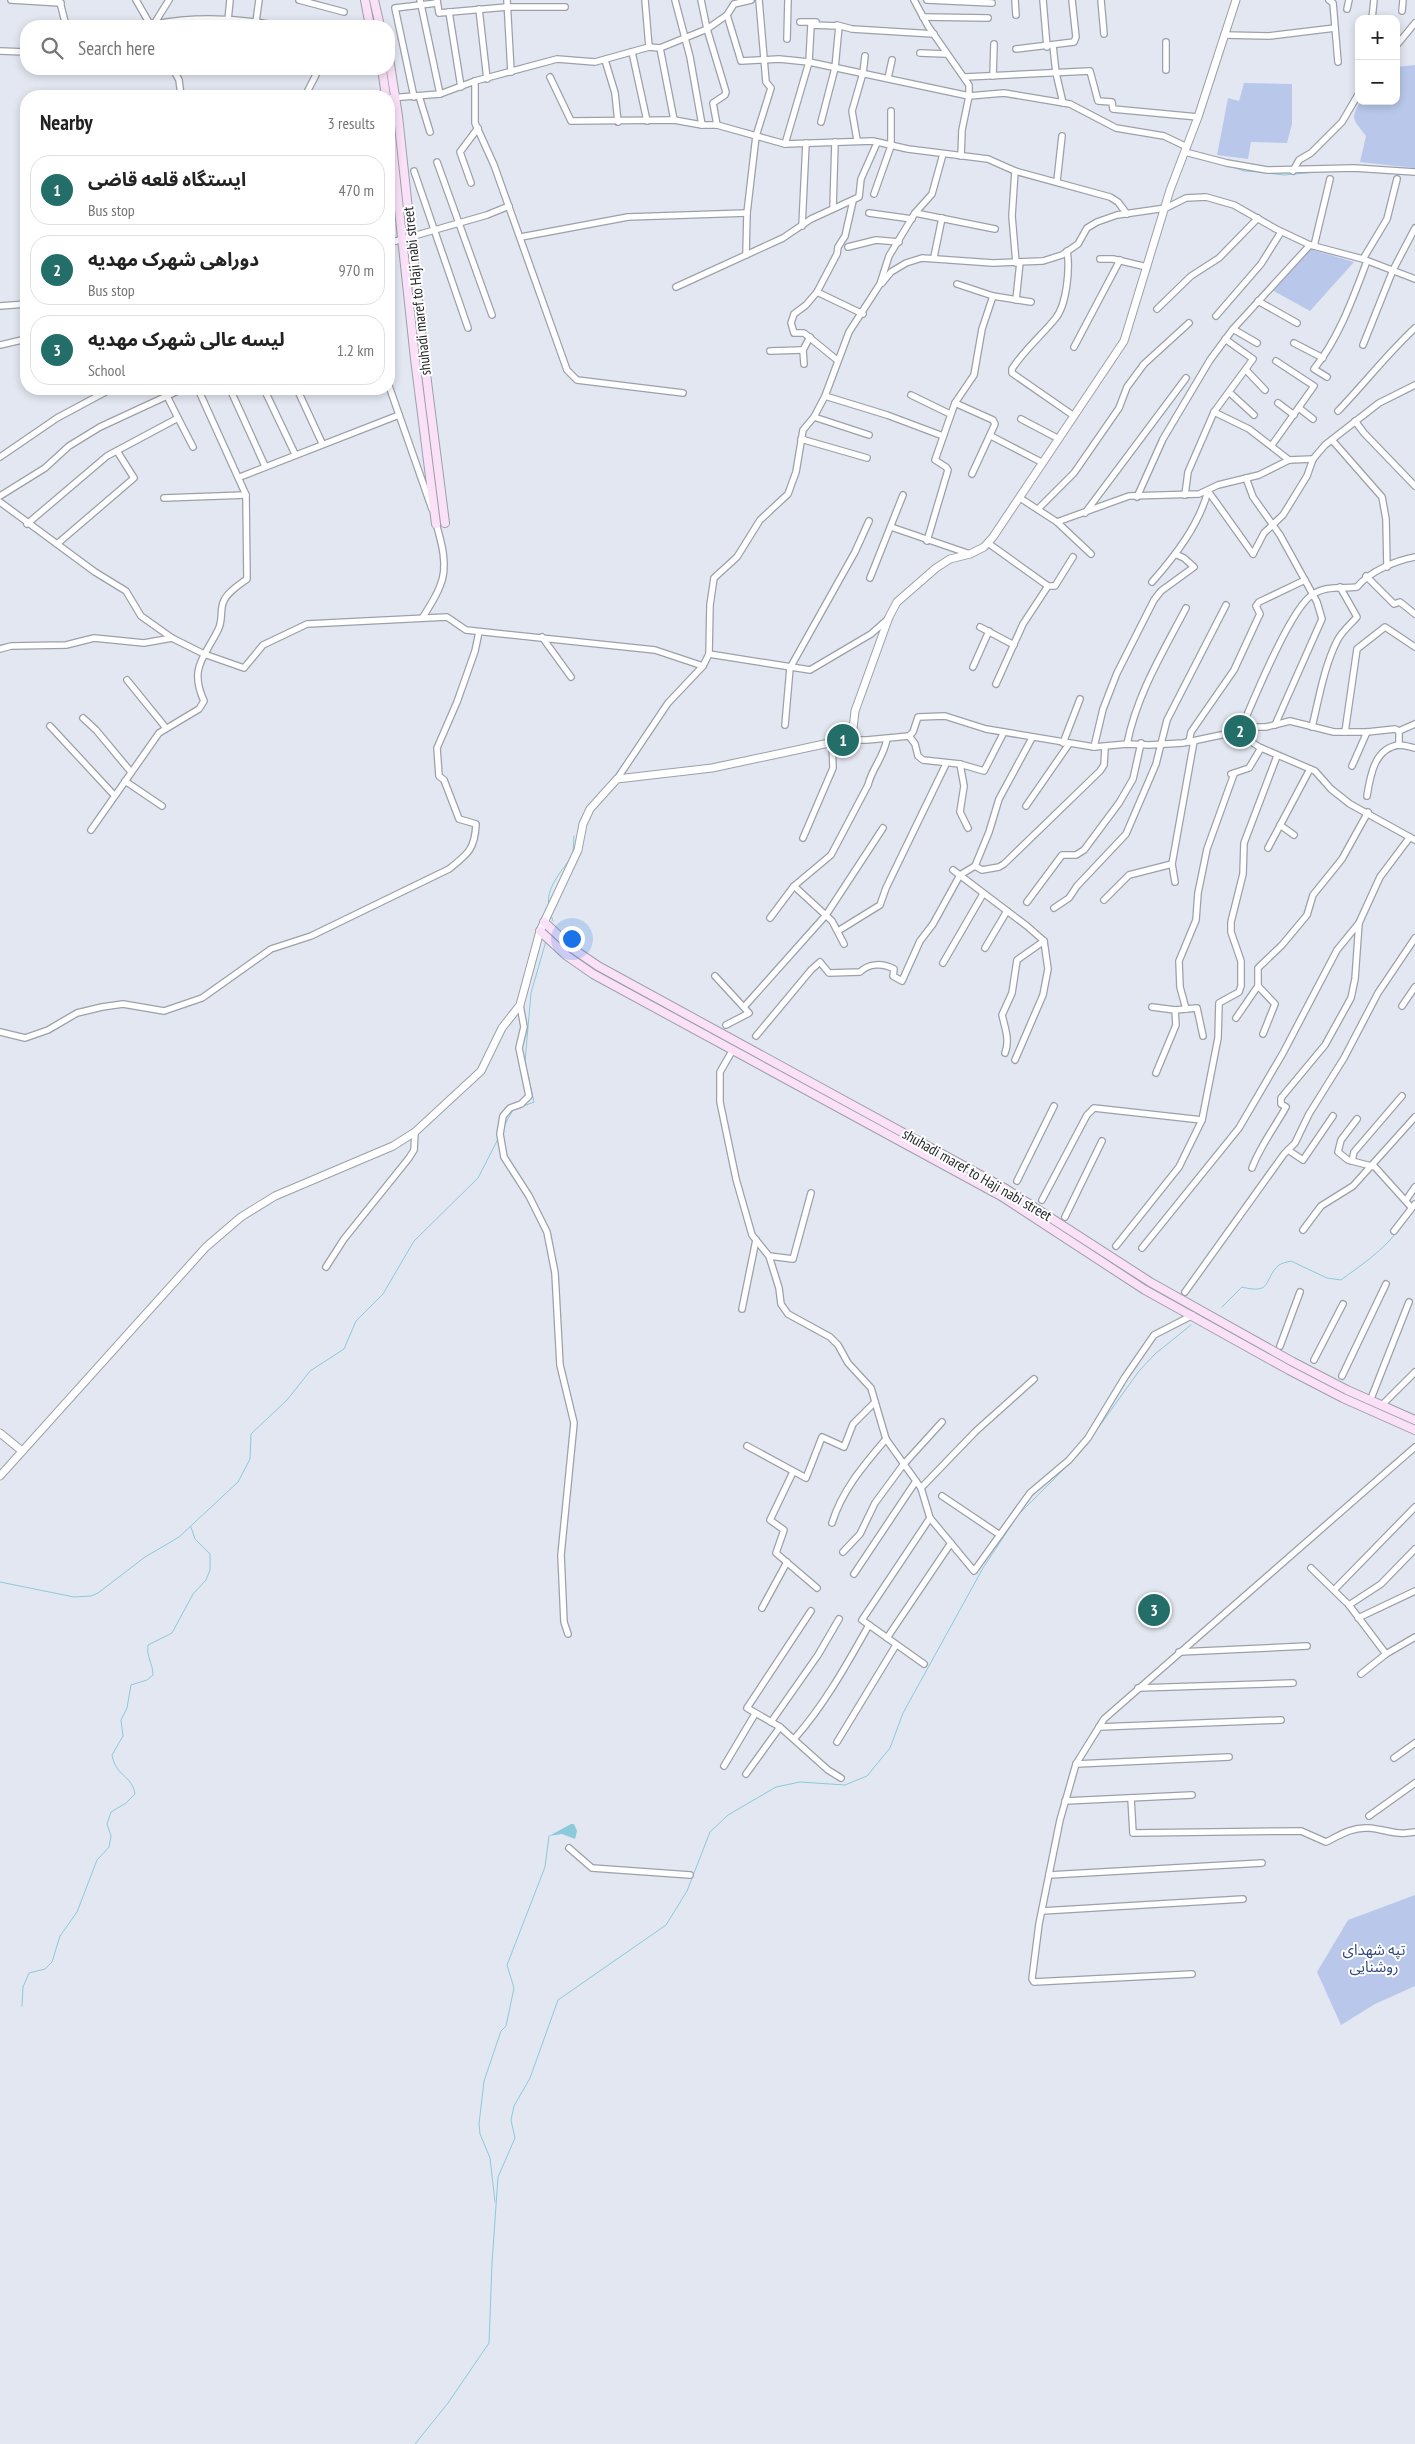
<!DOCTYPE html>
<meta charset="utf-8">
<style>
:root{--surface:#fff;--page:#f2f2f2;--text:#222;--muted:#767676;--line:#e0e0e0;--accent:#246e69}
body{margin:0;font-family:"PT Sans Narrow","Noto Sans Arabic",sans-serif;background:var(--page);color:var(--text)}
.controls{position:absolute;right:15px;top:15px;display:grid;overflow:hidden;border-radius:10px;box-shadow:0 2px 8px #0003}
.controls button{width:45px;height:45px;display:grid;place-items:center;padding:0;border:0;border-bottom:1px solid var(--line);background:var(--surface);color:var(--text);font:25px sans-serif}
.you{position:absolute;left:571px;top:938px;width:18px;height:18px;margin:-12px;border:4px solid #fff;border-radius:50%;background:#1a73e8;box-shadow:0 0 0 8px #1a73e833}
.badge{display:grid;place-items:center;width:32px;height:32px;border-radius:50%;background:var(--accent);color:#fff;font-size:16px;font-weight:700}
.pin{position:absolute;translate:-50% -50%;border:2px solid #fff;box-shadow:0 1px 5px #0006}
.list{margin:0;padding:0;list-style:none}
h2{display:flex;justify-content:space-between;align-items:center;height:65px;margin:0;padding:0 20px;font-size:21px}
h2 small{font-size:16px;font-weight:400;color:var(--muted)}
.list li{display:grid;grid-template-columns:32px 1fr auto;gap:15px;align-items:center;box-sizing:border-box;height:70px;margin:0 10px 10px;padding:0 10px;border:1px solid var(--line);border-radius:20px}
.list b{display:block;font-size:19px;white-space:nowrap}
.list p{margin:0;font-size:16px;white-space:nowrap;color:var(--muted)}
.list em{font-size:16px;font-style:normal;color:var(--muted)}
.icon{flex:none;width:28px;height:28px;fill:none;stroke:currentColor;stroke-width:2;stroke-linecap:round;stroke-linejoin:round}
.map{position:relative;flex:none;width:1415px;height:2444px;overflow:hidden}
.search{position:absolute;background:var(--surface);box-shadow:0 2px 8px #0003;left:20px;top:20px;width:375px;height:55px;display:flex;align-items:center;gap:12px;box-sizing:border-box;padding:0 18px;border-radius:20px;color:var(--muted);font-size:19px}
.panel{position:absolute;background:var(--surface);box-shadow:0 2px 8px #0003;left:20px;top:90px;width:375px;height:305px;border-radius:20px}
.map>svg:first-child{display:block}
.green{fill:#b9c8ea}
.water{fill:#8bcadb}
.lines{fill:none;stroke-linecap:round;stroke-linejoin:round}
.stream{stroke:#8bcadb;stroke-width:1}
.minor-casing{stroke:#9ca0a9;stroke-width:8}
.tertiary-casing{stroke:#9ca0a9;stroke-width:9}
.secondary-casing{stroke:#9ca0a9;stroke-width:10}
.minor{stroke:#fff;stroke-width:5.5}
.tertiary{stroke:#fff;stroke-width:7}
.secondary{stroke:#fbe1f7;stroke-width:8}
.labels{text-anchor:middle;stroke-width:4;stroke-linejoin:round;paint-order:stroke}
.street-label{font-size:15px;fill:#26282c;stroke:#fff}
.park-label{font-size:15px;fill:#314880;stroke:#fff}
</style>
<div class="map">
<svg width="1415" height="2444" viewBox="0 0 1415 2444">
<rect width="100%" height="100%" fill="#e3e7f1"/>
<!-- green -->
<g class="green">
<path d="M1415,65V168L1360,162L1366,136C1354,120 1349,119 1361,101H1396V67Z"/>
<path d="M1244,83L1292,84V124L1287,143L1251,142L1248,159L1217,155L1228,98L1239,101Z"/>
<path d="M1310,249L1354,262L1310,311L1272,290Z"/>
<path d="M1415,1895V1986L1375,2004L1341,2025L1317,1972L1348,1920Z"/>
</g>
<!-- water -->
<path class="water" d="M571,1824H574L577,1831L575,1839L562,1834L549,1836Z"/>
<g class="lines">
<!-- stream -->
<g class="stream">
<path d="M1230,166L1244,171L1260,172"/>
<path d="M1267,173L1284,175L1317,172"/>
<path d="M573,853L574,836"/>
<path d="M549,906C545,889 561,872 570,859"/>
<path d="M551,915L553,921"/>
<path d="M516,1109L534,1102L525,1062L531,993L546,941"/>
<path d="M504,1126L513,1110"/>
<path d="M1404,1222L1415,1209"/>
<path d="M1222,1307L1242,1287C1273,1295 1263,1279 1279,1265C1282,1263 1287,1262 1291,1261L1327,1278L1341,1280C1361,1265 1380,1253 1396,1233"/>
<path d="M1093,1435L1139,1371L1155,1354L1191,1325"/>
<path d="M0,1582L74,1597L91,1596L98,1593L145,1557L179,1537L238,1482L250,1459L251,1434L287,1400L310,1371L344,1349L356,1321L383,1294L414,1241L478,1178L498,1139"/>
<path d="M22,2006L23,1987L29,1973L45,1969L52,1962L60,1936L77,1912L97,1860L109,1847L111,1836L107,1824L111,1812L126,1803L135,1794C132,1775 116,1777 112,1755L123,1736L121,1720L127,1708L131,1685L147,1680L153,1675C153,1664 146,1656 148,1645L172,1633L193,1594L206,1580L210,1570V1554L195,1539L191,1527"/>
<path d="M495,2202L490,2158L480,2134L479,2124L484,2081L501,2031L506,2026L514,1988L507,1965L545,1867L549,1836"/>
<path d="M415,2444L448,2403L489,2343L492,2263L498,2177L515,2138L511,2120L514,2106L530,2078L558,2000L666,1925L687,1891L710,1832L728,1815L776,1787L800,1782L845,1785L867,1776L890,1748L903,1713L983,1568L1018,1515L1078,1455L1088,1443"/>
</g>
<defs>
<g id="minor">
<path d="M11,0L61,3"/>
<path d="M136,0L151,26"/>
<path d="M299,0L344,12"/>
<path d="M420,0L440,94"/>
<path d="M437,0L439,13L507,7H565"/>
<path d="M507,0L511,72"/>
<path d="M645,0L649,47"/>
<path d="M675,0L690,57L702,125"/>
<path d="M701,0L707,29L726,92L725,95L713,103L717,125"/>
<path d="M914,0L928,26L969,85V96L962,130L961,156"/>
<path d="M927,0L992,3"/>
<path d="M1015,0L1016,15"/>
<path d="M1043,0L1047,47"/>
<path d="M1101,0L1104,34"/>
<path d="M1329,0L1333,3L1338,62"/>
<path d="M60,2L66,26"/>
<path d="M479,9L487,79"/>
<path d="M1347,9L1349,0"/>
<path d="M1402,11L1403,0"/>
<path d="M449,12L461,87"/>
<path d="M727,15L741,61L779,59L809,62L969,96L1004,93L1070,104L1116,128L1164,136L1187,147"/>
<path d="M923,17L988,18"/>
<path d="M1372,19L1374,0"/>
<path d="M228,20L230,0"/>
<path d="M256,22L259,0"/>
<path d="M800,22H816"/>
<path d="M154,24C196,16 239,18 280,26"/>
<path d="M154,24L169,0"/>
<path d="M837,25L852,29L934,34"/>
<path d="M1224,35L1269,36L1335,28"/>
<path d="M787,39L788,0"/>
<path d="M1053,46L1056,73L1063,103"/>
<path d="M1396,46L1415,23"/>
<path d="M660,48L674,120"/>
<path d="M1016,49L1074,42L1076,37L1072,0"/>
<path d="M0,51L26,52"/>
<path d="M632,52L647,121"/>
<path d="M920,53L946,54"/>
<path d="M605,60L615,93L618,122"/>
<path d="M173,69L179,80L181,96"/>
<path d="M1166,70V42"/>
<path d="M993,76L994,44"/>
<path d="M550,77L571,121L674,120L702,125H717L785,144L873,141L908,149L988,159L1015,171L1110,197L1118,202L1127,214"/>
<path d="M965,77L1090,71L1098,101L1112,102L1113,109L1198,117"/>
<path d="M888,78L892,60"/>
<path d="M475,81V123L494,165L567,370L577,380L683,393"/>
<path d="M305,96L319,69"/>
<path d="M419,96L430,132"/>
<path d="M414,97L395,8L437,3"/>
<path d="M389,98L440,94L475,81L557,59L595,62L649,47L660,48L707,29L727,15L734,4L751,0"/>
<path d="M857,140L852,111L863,73L865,56"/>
<path d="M785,144L809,62L811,25L839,26L835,68L821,122"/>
<path d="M1185,152L1227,163L1267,170L1354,168L1415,172"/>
<path d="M437,162L492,315"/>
<path d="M414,171L468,328"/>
<path d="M1015,171L1012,216L1016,263"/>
<path d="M1293,171L1299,160L1311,153L1342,122L1359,93"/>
<path d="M1057,181L1062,136"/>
<path d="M471,183L460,152L478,128"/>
<path d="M874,194L891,146V111"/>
<path d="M833,208L835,142"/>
<path d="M869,213L912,219"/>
<path d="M915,213L995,229"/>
<path d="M802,226L806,143"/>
<path d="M521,237L628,217L747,213"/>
<path d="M389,243L487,215L509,206"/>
<path d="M1314,246L1330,179"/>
<path d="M848,247L876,240L899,242"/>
<path d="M1067,251C1070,268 1067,305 1055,319C1041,336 1024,350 1012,369V373L1074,416"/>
<path d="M746,255L747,213L756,136L771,88L766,82L759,0"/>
<path d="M934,257L942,218"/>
<path d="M1100,259H1113L1147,267"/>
<path d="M1363,259L1387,219L1397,179"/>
<path d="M882,283L891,272L906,263L922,258L993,263L1043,261L1062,255L1078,244L1087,228L1097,222L1117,215L1166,208L1186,198L1206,197L1234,205L1276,229L1310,245L1363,259L1415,279"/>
<path d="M957,284L993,296L1031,302"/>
<path d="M676,287L783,238L811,219L859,197L861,179L877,143"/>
<path d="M817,292L863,314"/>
<path d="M1016,300L1020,262"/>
<path d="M1258,301L1297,323"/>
<path d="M0,306L26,304"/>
<path d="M1157,309L1191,276L1219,258L1258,218"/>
<path d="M1216,316L1261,264L1281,232"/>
<path d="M1233,329L1257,343"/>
<path d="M1294,343L1323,358"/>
<path d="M0,345L26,339"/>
<path d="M1363,345L1393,270L1415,228"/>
<path d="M1074,347L1120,260"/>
<path d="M770,351L803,350"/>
<path d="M837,360L804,333H794L791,323L794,314L806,305L817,292L837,254L838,247L845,236L853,201"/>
<path d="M804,364L803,350L810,337"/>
<path d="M1246,370L1265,390"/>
<path d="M1327,377L1314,369C1339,338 1353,298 1367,261"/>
<path d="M389,386L432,509"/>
<path d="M230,389L265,466"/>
<path d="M264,389L295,454"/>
<path d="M297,389L322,443"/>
<path d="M1229,392L1254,415"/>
<path d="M911,395L950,414"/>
<path d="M825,396L887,415L943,436"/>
<path d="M955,403L993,420L995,424L972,474"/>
<path d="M1278,403L1294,415"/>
<path d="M1299,408L1313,419"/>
<path d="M1338,411C1364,384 1387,354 1415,328"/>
<path d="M1214,412L1249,429L1289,460"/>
<path d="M814,417L869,435"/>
<path d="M178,418L193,447"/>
<path d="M1021,419L1059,439"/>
<path d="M1355,421L1364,433L1415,486"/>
<path d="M991,436L1043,463"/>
<path d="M801,439L867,458"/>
<path d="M1332,440L1382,497L1386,519L1387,567"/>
<path d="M1272,445L1314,386L1276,361"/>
<path d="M0,457L57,418L111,389"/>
<path d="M240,477L399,415"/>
<path d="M1246,478L1253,497L1280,535L1317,602L1322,619L1275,725"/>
<path d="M1208,491L1253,554"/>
<path d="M1185,495L1188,472L1214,412L1253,359L1225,339"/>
<path d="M0,496L45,468L69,446L100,427L182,389"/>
<path d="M1137,497L1163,439L1210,360L1233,329L1310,245"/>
<path d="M164,498L246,495"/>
<path d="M1020,498L1057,522L1129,496L1199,494L1218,485L1259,475L1289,460L1313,459"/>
<path d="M0,502L95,572L126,591L141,616L172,638L204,654L244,668L263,645L307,624L447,617L466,630L655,650L703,666"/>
<path d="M1038,509L1074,473L1119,408L1127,387L1144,364L1189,323"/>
<path d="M1085,513L1186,378"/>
<path d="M1057,522L1091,554"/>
<path d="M27,524L107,456L178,418L167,396"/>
<path d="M891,527L970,554"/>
<path d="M927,541L948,470L946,467L935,460L955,403L974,375L982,329L993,296"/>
<path d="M988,543L1048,586H1055L1073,557"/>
<path d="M57,544L134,478L117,451"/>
<path d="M1253,554L1264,533L1283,515L1307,476L1313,459L1325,445L1379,403L1415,385"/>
<path d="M1415,557C1395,561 1370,571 1357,587C1342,589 1326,585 1312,595C1290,609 1252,704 1240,731L1244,737L1259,747L1315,771L1331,789L1350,804L1415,840"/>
<path d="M1366,576L1394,604L1400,602L1415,614"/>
<path d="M870,578L903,495"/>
<path d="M1152,582C1175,556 1199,525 1208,491"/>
<path d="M423,617C429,607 436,597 440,586C449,566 441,540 435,520"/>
<path d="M980,627L1014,645"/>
<path d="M542,637L571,677"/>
<path d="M0,649L11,646L66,645L94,638L144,643L172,638"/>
<path d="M709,654L810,670L871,634L888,619"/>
<path d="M973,667L989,631"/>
<path d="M127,680L166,728"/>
<path d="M996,684L1023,624L1048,586"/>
<path d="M83,718L96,730L131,772"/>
<path d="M785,725L790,668L855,552L869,521"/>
<path d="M50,726L114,795"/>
<path d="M1312,727C1319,698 1324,667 1337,641C1342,631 1350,625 1357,617L1340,587"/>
<path d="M1345,732L1357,649L1385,627L1415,647"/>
<path d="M909,736L915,744L918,756L923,760L960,764L984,771L1004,732"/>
<path d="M843,740H867L909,736L913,732L918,717L945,716L986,729L1094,747L1127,744L1149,745L1183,743L1240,731L1248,727H1266L1290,721L1334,732H1367L1395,729L1399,731L1415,724"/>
<path d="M1189,742L1191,732L1234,670L1258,618L1260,614L1256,606L1259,602L1305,580"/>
<path d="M1063,743L1080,699"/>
<path d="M1127,744C1137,694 1163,652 1186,608"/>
<path d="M1399,745V731"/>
<path d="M1094,747L1103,709L1117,673L1154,600L1161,591L1194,567L1184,558L1175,554"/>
<path d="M960,764L964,786L960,812L968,828"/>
<path d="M1352,766L1367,732"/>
<path d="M1231,774L1249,768L1261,748"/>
<path d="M617,779L668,703L703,666L709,654L710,605L714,578L737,557L760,520L788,494L796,472L803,430L814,417L825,396L849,332L880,284L889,256L915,213L932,194L943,154"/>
<path d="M125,781L162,806"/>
<path d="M1367,796C1370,777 1374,748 1399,745C1404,745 1410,747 1415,748"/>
<path d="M1026,806L1069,744"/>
<path d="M1280,825L1294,835"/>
<path d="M91,830L159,733L199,709L204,701C189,668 204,658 218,630C223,621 220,611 223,603C226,593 239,585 247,579L246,495L198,389"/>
<path d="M803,838L833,768L832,742"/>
<path d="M1268,848L1310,769"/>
<path d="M975,866L982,870L999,867L1004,864L1100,771L1104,765L1105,747"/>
<path d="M953,870L1027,926L1044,941L1048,969L1043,995L1015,1060"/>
<path d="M1175,882L1172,864L1194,741"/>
<path d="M794,886L832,921L844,944"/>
<path d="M1104,900L1129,875L1172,864"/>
<path d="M1027,902L1062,855H1076L1084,850L1119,803L1133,779L1141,743"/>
<path d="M1054,908L1069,898L1077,886L1126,834L1156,764L1167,720L1226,605"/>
<path d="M770,918L794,886L831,855L868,785C872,768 883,759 887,739"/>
<path d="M838,931L880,905L886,888L946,764"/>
<path d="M985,948L1007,911"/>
<path d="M943,963L983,894"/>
<path d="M715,976L749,1013L726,1025"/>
<path d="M520,1005L524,1027L519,1048L529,1096L521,1104L510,1108L503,1116L500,1134L504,1157L529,1196L547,1232L555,1273L560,1365L574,1423L561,1555L564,1622L568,1634"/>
<path d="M1402,1006L1415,987"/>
<path d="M744,1007L826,915L883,828"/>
<path d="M1152,1007L1175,1010L1197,1008L1203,1036"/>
<path d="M1186,1009L1180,987L1179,961L1196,920L1198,893L1207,849L1234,774"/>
<path d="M1236,1018L1258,986"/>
<path d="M0,1032L25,1038L48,1030L77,1013L102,1007L123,1004L164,1011L202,998L271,949L311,936L449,869C468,854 475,849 476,824L459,819L444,780L439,776L437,748L457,702L475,651L479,632"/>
<path d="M1263,1034L1275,1004L1258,986V968L1282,945L1307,915L1313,895L1342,859L1368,812"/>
<path d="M756,1036L811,970L820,962L829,973L860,972C869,963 883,963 894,969L893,976L902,981L920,941L933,924L960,875L975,866L989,832L999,799L1032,738"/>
<path d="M731,1053L720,1072V1102L736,1179L752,1235L769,1256L779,1288L781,1304L788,1314L830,1337L838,1345L848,1363L871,1388L886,1439L921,1488L930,1518L974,1571L1030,1493L1069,1460L1088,1438L1125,1377L1154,1335L1193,1315"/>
<path d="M1005,1053C1010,1040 1005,1028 1002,1015L1012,993L1017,960L1044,941"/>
<path d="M1156,1073L1176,1025L1175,1010"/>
<path d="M1357,1119L1341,1140L1338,1152L1348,1160L1375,1167L1411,1207"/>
<path d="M1288,1150L1303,1160L1333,1116"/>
<path d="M1352,1161L1354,1152L1402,1096"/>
<path d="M1252,1168C1260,1146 1275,1127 1286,1107L1281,1104V1098L1325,1045L1351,998L1355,979L1359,923"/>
<path d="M1017,1181L1054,1106"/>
<path d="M1042,1200L1087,1115L1094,1108L1202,1120"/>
<path d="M1406,1200L1415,1187"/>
<path d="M1065,1217L1102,1141"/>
<path d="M1303,1230L1321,1206L1353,1186L1415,1117"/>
<path d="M1394,1231L1415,1204"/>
<path d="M1116,1246L1179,1167L1202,1120L1218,1038L1219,1003L1239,992L1241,986V961L1231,932V922L1243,874L1244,843L1277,756"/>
<path d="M1142,1248L1239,1128L1283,1053L1337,950L1359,923L1380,877L1410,837"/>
<path d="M769,1256L793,1259L811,1193"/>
<path d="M326,1267L344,1239L409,1158L414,1150L415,1132"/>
<path d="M1185,1292L1284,1154L1295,1143L1309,1114L1344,1058L1378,993L1415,938"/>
<path d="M742,1309L756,1240"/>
<path d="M1280,1346L1300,1292"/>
<path d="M1314,1360L1343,1304"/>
<path d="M1342,1376L1386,1284"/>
<path d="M1372,1396L1409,1302"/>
<path d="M1383,1404L1415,1372"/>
<path d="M747,1446L806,1478L822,1437L844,1447L853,1424L875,1402"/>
<path d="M793,1472L770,1520L784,1530L776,1553L817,1588"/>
<path d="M921,1488L976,1431L1034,1379"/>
<path d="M942,1496L1000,1535"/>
<path d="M832,1523C842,1490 864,1465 886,1439"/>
<path d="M843,1552L860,1534L875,1503L903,1465L942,1422"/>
<path d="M1311,1568L1349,1605L1386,1654"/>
<path d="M854,1574L916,1481"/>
<path d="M1335,1589L1415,1507"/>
<path d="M1349,1605L1381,1584L1415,1549"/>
<path d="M762,1608L787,1562"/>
<path d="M811,1611L747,1708L780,1727L828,1770L841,1778"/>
<path d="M1358,1618L1415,1591"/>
<path d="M887,1638L951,1543"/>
<path d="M1179,1652L1307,1646"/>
<path d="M924,1664L862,1620L930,1518"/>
<path d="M1361,1674L1386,1654L1415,1637"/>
<path d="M1138,1688L1293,1683"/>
<path d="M771,1722L818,1655L839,1619"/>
<path d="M1099,1727L1281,1720"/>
<path d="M795,1738C825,1704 847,1664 869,1625"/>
<path d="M837,1742L896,1645"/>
<path d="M1394,1758L1415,1743"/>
<path d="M1076,1764L1229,1757"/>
<path d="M724,1766L755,1714"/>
<path d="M746,1774L780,1727"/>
<path d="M1131,1798L1133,1833L1301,1831L1326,1842C1340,1835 1352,1827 1368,1828C1386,1829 1395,1836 1415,1832"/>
<path d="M1065,1801L1192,1795"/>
<path d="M1369,1816L1415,1783"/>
<path d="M569,1848L592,1868L690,1875"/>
<path d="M1049,1875L1262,1863"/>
<path d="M1042,1911L1243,1899"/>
<path d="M1192,1974L1034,1982L1032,1979L1039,1924L1060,1820L1076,1764L1104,1719L1415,1447"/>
</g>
<g id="tertiary">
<path d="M0,1433L22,1451"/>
<path d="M0,1476L206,1247L241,1217L275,1196L393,1146L415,1132L481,1071L502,1028L520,1005L540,931L578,850L583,824L590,809L617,779L712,768L843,740L853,729L855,711L889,617L897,602L936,568L950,559L970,554L984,547L993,537L1124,341L1170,190L1198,117L1236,0"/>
</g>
<g id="secondary">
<path d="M365,0L370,26"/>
<path d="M374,0L380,26"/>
<path d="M389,58L398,116L424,358L445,523"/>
<path d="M382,69L386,96"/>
<path d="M389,116L415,359L436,524"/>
<path d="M544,922L573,949L598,966L1006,1189L1150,1282L1293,1362L1347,1390L1415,1420"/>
<path d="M540,931L567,956L593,974L1001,1196L1145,1290L1289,1370L1343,1398L1415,1430"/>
</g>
</defs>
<!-- minor casing -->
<use href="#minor" class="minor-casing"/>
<!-- tertiary casing -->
<use href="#tertiary" class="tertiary-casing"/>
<!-- secondary casing -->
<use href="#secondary" class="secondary-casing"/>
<!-- minor -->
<use href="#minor" class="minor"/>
<!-- tertiary -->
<use href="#tertiary" class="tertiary"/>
<!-- secondary -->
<use href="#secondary" class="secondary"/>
</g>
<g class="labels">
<!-- street labels -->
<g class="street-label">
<text transform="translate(417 291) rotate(-96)" y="5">shuhadi maref to Haji nabi street</text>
<text transform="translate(977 1175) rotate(30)" y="5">shuhadi maref to Haji nabi street</text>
</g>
<!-- park labels -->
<g class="park-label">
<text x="1374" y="1955">تپه شهدای<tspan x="1374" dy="17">روشنایی</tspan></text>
</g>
</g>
</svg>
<div class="controls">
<button>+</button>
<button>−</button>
</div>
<div class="you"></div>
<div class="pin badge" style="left:843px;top:740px">1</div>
<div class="pin badge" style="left:1240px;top:731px">2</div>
<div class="pin badge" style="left:1154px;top:1610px">3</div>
<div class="search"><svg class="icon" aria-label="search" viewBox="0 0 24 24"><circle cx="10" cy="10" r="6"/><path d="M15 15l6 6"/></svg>Search here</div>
<section class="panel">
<h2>Nearby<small>3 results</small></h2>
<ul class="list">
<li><span class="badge">1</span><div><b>ایستگاه قلعه قاضی</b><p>Bus stop</p></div><em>470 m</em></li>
<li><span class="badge">2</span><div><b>دوراهی شهرک مهدیه</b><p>Bus stop</p></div><em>970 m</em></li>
<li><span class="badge">3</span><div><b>لیسه عالی شهرک مهدیه</b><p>School</p></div><em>1.2 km</em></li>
</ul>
</section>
</div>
